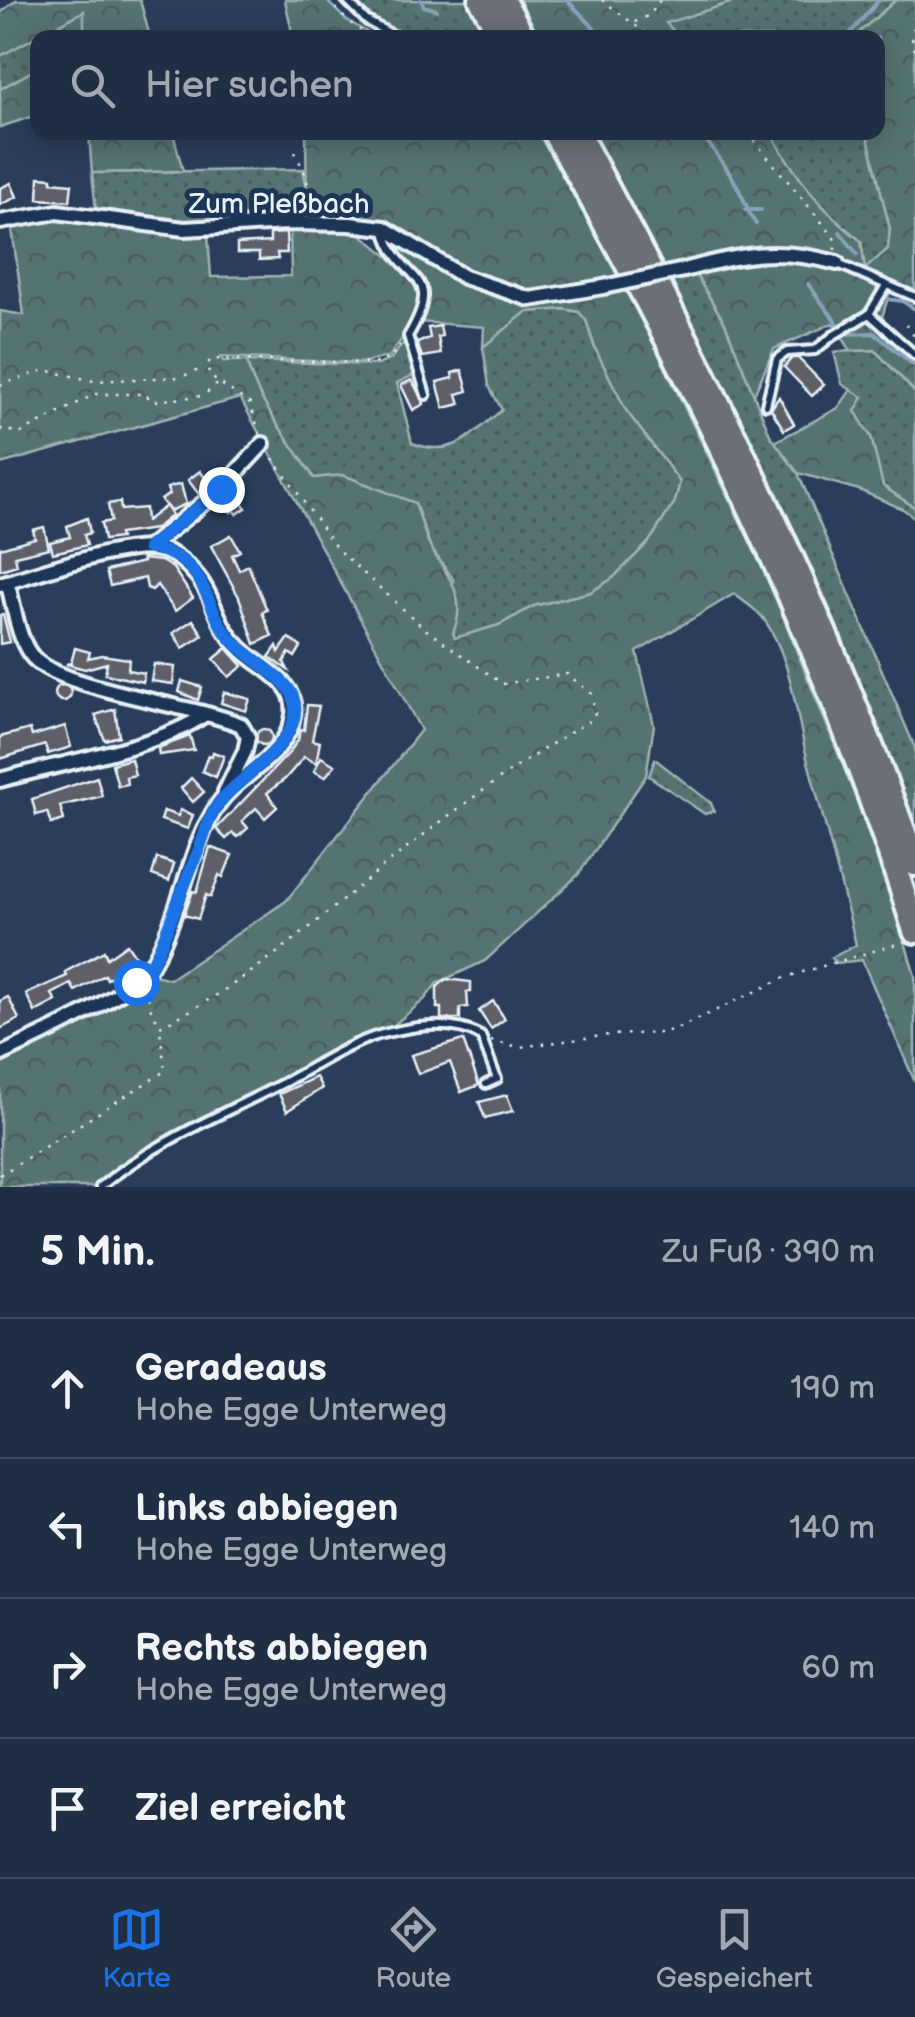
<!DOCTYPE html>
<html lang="de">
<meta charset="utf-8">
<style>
:root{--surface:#202e44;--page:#2d3a4f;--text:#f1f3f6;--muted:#a2a8b2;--line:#3d4a5d;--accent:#1a73e8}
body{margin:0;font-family:"Balsamiq Sans",sans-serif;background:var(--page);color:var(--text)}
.stop{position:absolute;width:30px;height:30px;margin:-22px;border:8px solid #1a73e8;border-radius:50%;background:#fff}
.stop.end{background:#1a73e8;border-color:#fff;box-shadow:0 2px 10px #0008}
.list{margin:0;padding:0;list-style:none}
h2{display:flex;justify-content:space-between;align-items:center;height:130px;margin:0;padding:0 40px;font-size:42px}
h2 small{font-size:32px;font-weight:400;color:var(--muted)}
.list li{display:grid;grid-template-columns:65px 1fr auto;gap:30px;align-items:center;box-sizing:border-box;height:140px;padding:0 40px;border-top:2px solid var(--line)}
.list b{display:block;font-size:38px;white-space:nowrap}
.list p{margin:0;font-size:32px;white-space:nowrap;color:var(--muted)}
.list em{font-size:32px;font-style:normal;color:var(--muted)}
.icon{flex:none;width:55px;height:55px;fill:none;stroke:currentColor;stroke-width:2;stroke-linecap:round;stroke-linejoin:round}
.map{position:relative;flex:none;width:915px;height:1187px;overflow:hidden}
.search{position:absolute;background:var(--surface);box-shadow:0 5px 25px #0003;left:30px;right:30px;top:30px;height:110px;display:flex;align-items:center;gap:25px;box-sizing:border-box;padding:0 35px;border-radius:20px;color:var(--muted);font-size:38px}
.sheet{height:690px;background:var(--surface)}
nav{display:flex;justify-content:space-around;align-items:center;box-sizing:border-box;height:140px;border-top:2px solid var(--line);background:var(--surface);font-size:28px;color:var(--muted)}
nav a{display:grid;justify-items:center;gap:5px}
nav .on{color:var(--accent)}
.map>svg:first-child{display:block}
.grass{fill:url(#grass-dots);stroke:#9eb2b4;stroke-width:2.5}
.forest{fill:url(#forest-crowns);stroke:#9eb2b4;stroke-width:2.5}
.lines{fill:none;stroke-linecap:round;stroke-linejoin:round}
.stream{stroke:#89a2bb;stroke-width:4}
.building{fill:#5e5e68;stroke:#e8f1f8;stroke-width:2.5}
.lane-casing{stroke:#e8f1f8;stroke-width:14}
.street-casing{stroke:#e8f1f8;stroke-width:20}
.highway-casing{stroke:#e8f1f8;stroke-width:30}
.path{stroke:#e8f1f8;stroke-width:2.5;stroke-dasharray:2.5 8;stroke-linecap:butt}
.lane{stroke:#1d3557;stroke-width:6}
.street{stroke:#1d3557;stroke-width:12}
.highway{stroke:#6a7074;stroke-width:22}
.street-bridge-casing{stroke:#e8f1f8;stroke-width:20;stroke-linecap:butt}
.street-bridge{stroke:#1d3557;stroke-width:12}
.route{stroke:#1a73e8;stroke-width:12}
.labels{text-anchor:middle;stroke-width:10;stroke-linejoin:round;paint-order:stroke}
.street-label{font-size:28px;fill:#e8f1f8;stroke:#1d3557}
</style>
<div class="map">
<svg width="915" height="1187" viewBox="0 0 915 1187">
<defs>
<pattern id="grass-dots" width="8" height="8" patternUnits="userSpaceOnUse" patternTransform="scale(2.5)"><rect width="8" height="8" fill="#557371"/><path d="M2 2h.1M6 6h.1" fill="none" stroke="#4d5b5c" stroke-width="1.8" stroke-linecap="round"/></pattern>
<pattern id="forest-crowns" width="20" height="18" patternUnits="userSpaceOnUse" patternTransform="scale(2.5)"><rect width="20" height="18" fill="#557371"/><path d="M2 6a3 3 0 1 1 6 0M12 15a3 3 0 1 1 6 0" fill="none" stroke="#4d5b5c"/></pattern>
</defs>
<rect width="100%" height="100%" fill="#2a3d5a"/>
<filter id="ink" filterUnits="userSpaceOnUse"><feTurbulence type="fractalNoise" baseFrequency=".01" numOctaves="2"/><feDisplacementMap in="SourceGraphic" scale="20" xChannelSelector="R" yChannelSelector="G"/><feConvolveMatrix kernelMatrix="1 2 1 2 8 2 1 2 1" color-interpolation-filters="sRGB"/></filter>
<g filter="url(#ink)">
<!-- grass -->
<g class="grass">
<path d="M353,0H466L488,37C432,38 395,43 353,0Z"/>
<path d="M739,0H896L854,37H680L665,23Z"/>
<path d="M85,11L84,37L38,38L37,68L0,89V56Z"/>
<path d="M771,133H867L890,229L888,249L865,270L861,241C822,210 795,176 771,133Z"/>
<path d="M304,169L307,219L185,224L96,211L92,173Z"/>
<path d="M694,270L725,323L770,435L798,473L915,748V835C854,641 761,458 669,276Z"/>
<path d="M564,309L579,312L586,320L595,348L626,410L680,482L675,502L649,542L613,578L591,592L534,606L499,625L454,639L453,579L431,548L415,504L343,475L314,478C293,444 254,399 247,361L378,365L391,359L407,338L416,374L397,383L412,443C454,459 470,435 502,410L489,386L483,347L526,312Z"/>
<path d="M875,350L915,393V508L883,486L871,437L854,411L862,397L842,384L834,352Z"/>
<path d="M655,759L711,803L714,811L705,814L649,776Z"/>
</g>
<!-- forest -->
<g class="forest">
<path d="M16,0H140L150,37H84V11L0,56V13Z"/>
<path d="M285,0H326L345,19L375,37H293Z"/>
<path d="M519,0H739L666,23L680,38L540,37Z"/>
<path d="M896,0H915V296L834,256L748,250L662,266L592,133H771C795,176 822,211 861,241L865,269L888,249L890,229L867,133L878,132V38L854,37Z"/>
<path d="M37,69V115L0,127V89Z"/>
<path d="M89,133H173L183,171L92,173Z"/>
<path d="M306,133H538L619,276L530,297L465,276L384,226L307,219Z"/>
<path d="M58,215L208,234L211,277L291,276L290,228L350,229L362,235L416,279L423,290L414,322L389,357L360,363L221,357L223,361H247C254,399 293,444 314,478L343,475L415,503C421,519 424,536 432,550C449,578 468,598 453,633L455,638L499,625L534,606L591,592L613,578L649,542L675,502L680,482L626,410L595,348L586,320L579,312L564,309L526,312L483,347L484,327L418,322C440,268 401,276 387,234L530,301L626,287L767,577L881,860L915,976V1082L862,960L837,963L831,958L856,945C841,881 824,821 807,758C796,715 791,655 763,618C756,609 743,601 734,594L637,652L654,725L646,776L578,875L485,961L437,983L425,999L388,1030L141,1154L96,1187H0V1058L151,974L170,979L286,901L421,730L240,398L0,464V311L24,315L11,222Z"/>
<path d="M739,259C771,259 807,255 837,269C855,277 871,285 890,291L879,327L915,363V392L875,350L851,351L833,323L774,349L754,395L725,323L693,270Z"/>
<path d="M851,390L863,397L855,411L871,437L883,486L915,508V518L903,509L859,490L798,473L775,442L838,408Z"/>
</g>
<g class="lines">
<!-- stream -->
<g class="stream">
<path d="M421,0L424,6L437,10"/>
<path d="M567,0L604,38"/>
<path d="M846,38L879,0"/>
<path d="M705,132L703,136C716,154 732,173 741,194C747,205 748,213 756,224"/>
<path d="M745,210H761"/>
<path d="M840,232L857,254"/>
<path d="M808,284L837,323"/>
<path d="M887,299L902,301L915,309"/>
<path d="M849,334L874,333L915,366"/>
</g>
</g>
<!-- building -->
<g class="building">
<path d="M39,177L52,178V182L72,184L70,201L38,199Z"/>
<path d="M11,183L17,197L0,205V188Z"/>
<path d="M286,233L287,253H277L278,259L259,260V253H237V244L270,242V234Z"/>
<path d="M440,326L442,336L438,337L441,354L422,357L417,343L430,338L428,328Z"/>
<path d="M792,358H798L824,385L812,396L784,367Z"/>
<path d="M462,370L468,391L457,394L460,404L444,408L437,382L453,378L452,373Z"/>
<path d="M412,380L424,404L413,410L401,385Z"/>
<path d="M779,397L794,424L784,430L771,409Z"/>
<path d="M200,471L210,484L198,493L188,480Z"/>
<path d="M181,484L186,504L170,511L161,500L169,494L167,488Z"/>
<path d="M233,491L246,508L237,514L234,510L231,512L223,500Z"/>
<path d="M120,502L121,510L145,508L146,521L166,506L172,515L155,529L119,534L120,538L104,540L101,523L111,521L108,504Z"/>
<path d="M87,518L90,533L84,535L87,545L53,553L50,542L70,537L67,526Z"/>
<path d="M44,527L49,548L15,556L17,565L0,570V548L35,538L33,530Z"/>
<path d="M231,535L240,551L232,555L239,570L248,565L267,610L262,612L272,636L255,644L239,597L211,546Z"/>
<path d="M142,559L161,561L173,568L193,598L175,611L157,585L152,590L147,588L145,578L110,586L106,571L143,562Z"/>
<path d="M3,614L10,642L0,644V615Z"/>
<path d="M193,620L203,635L183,648L173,633Z"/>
<path d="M289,638L301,647L295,657L289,653L284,662L288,670L269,657L277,646L279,652Z"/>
<path d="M75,648L90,652L88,658L102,655L129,659L128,670L144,673L143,682L105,674L107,663L85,669L66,664L71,663Z"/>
<path d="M227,648L243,666L229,677L214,659Z"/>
<path d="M154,664L175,667L173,684L151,681Z"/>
<path d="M182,681L202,687L198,700L179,692Z"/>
<circle cx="63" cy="693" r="8"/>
<path d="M224,692L250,699L246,711L221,703Z"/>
<path d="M307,705L319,706L312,740L320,742L316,763L304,757L285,779L267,793L277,807L265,818L256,808L242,821L248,828L238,837L233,833L226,839L216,829L289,753L298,740L300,729L304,730Z"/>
<path d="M115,709L119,736L105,740L95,715Z"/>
<path d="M65,726L71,747L48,754L45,745L0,759V737L30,729L32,736Z"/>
<circle cx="264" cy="737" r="8"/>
<path d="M190,736L194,750L159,755L158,748Z"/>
<path d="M213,752L224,756L216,777L202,771L208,755L212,756Z"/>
<path d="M321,757L335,765L325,777L314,771Z"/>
<path d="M131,759L135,775L126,777L127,784L118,786L112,764Z"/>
<path d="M97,777L102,796L60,806L64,820L51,824L47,812L36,815L32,799Z"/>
<path d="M191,778L204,792L193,802L181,788Z"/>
<path d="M180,810L193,815L188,829L161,820L164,811L178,816Z"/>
<path d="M210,847L232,855L223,877L219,875L211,897L206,895L198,919L184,915L193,891L197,892Z"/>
<path d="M157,858L174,864L169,881L152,875Z"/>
<path d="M127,944L137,959L116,974L107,979L105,975L75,991L71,984L52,994L56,1001L35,1012L26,994L67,976L65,972L104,951L107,958Z"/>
<path d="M446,979L471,982V992H467L468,1007L460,1008V1019H441V1008H437V987Z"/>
<path d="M8,997L19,1019L0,1029V1001Z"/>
<path d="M493,1001L505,1019L491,1029L479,1011Z"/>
<path d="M463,1040L479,1085L461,1092L450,1062L418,1074L411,1055Z"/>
<path d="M316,1077L322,1088L287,1111L279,1094Z"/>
<path d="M507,1095L513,1111L485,1118L479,1102Z"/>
</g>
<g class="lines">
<defs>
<g id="lane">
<path d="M346,0L367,21L398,38"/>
<path d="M385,232C400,284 447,270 408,336L426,395"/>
<path d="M838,264L915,297"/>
<path d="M869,314L915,355"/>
<path d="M766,405L777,359L787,352L815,350L834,335L869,314L885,287"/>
<path d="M100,1187C155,1141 224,1114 287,1081C319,1064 355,1039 391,1032C421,1025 454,1021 481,1036L497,1079L486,1084"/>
</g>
<g id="street">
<path d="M0,222L57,212L184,229L288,223L350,224L384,228L464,277L530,299L603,287"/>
<path d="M684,270C742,254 777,247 837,263"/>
<path d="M148,548L221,489L263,444"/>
<path d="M7,582C14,604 17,637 31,655C55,689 196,705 241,725L248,737L245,751L225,792"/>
<path d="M0,584C38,574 128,540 162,550C176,554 189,566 198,577C216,599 215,624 240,648C260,669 298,680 293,715C287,759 238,773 217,806C187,852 180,920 150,967C134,994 32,1039 0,1055"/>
<path d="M0,780C56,764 160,747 204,715"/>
</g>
<g id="highway">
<path d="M481,0L502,38"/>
<path d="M503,0L524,38"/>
<path d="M554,132C699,387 829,651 915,931"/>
<path d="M577,132C705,369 826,609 915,864"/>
</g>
</defs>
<!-- lane casing -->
<use href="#lane" class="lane-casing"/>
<!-- street casing -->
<use href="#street" class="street-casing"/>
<!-- highway casing -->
<use href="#highway" class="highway-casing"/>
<!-- path -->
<g class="path">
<path d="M329,0C342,15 354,31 374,35"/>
<path d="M602,0L652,38"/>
<path d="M915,17L912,41L915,50"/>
<path d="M635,22L650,15L660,0"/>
<path d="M747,132L834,237L835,250"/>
<path d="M295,152L307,178L308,213"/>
<path d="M906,325L915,337"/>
<path d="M0,385L45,370L94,381L181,377L204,368"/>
<path d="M0,429L21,433L95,394H144L154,401L202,396L218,384"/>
<path d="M260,434L250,404L214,379L206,367L211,359L376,363L390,358L400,345"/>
<path d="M146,987L150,1007L160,1026C243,987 313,924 384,866C449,814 519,762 591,720L595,713L592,694L567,674L503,684L425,629L337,549L270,454"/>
<path d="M491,1041L520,1047L609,1035L662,1033L681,1027L786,977L904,942"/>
<path d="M0,1175L165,1071L160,1028"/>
</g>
<!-- lane -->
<use href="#lane" class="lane"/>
<!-- street -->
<use href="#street" class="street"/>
<!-- highway -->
<use href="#highway" class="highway"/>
<defs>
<path id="street-bridge" d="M603,287L684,270"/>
</defs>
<!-- street-bridge casing -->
<use href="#street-bridge" class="street-bridge-casing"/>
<!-- street-bridge -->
<use href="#street-bridge" class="street-bridge"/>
</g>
</g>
<g class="lines" filter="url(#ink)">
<!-- route -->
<path class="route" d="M136,982L150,968L157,954C172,919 185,882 200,847C205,833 209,816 218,804C238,776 309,741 293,696C284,673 233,653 218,620C201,584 195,554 148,548L221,489"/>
</g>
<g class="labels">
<!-- street labels -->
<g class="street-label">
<text x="279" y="213">Zum Pleßbach</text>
</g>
</g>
</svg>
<div class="stop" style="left:136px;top:982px"></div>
<div class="stop end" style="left:221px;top:489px"></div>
<div class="search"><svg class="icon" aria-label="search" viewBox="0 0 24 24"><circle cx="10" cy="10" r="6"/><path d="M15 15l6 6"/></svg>Hier suchen</div>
</div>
<section class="sheet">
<h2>5 Min.<small>Zu Fuß · 390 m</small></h2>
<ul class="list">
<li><svg class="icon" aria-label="ahead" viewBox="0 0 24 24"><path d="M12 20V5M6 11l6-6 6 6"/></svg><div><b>Geradeaus</b><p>Hohe Egge Unterweg</p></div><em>190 m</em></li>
<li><svg class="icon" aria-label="left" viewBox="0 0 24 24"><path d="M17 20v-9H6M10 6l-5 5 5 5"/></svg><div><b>Links abbiegen</b><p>Hohe Egge Unterweg</p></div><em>140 m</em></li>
<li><svg class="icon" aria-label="right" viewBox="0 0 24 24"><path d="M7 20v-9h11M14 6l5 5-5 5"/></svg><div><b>Rechts abbiegen</b><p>Hohe Egge Unterweg</p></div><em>60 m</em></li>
<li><svg class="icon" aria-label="arrive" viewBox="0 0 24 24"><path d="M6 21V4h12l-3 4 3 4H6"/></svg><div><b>Ziel erreicht</b></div></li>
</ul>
</section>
<nav>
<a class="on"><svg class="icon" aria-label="map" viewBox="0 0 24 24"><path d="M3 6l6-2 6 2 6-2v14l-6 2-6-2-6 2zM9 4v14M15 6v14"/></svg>Karte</a>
<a><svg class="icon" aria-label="directions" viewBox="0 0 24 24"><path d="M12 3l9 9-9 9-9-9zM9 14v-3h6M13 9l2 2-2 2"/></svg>Route</a>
<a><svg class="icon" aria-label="saved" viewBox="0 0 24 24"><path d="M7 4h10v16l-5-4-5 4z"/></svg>Gespeichert</a>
</nav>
